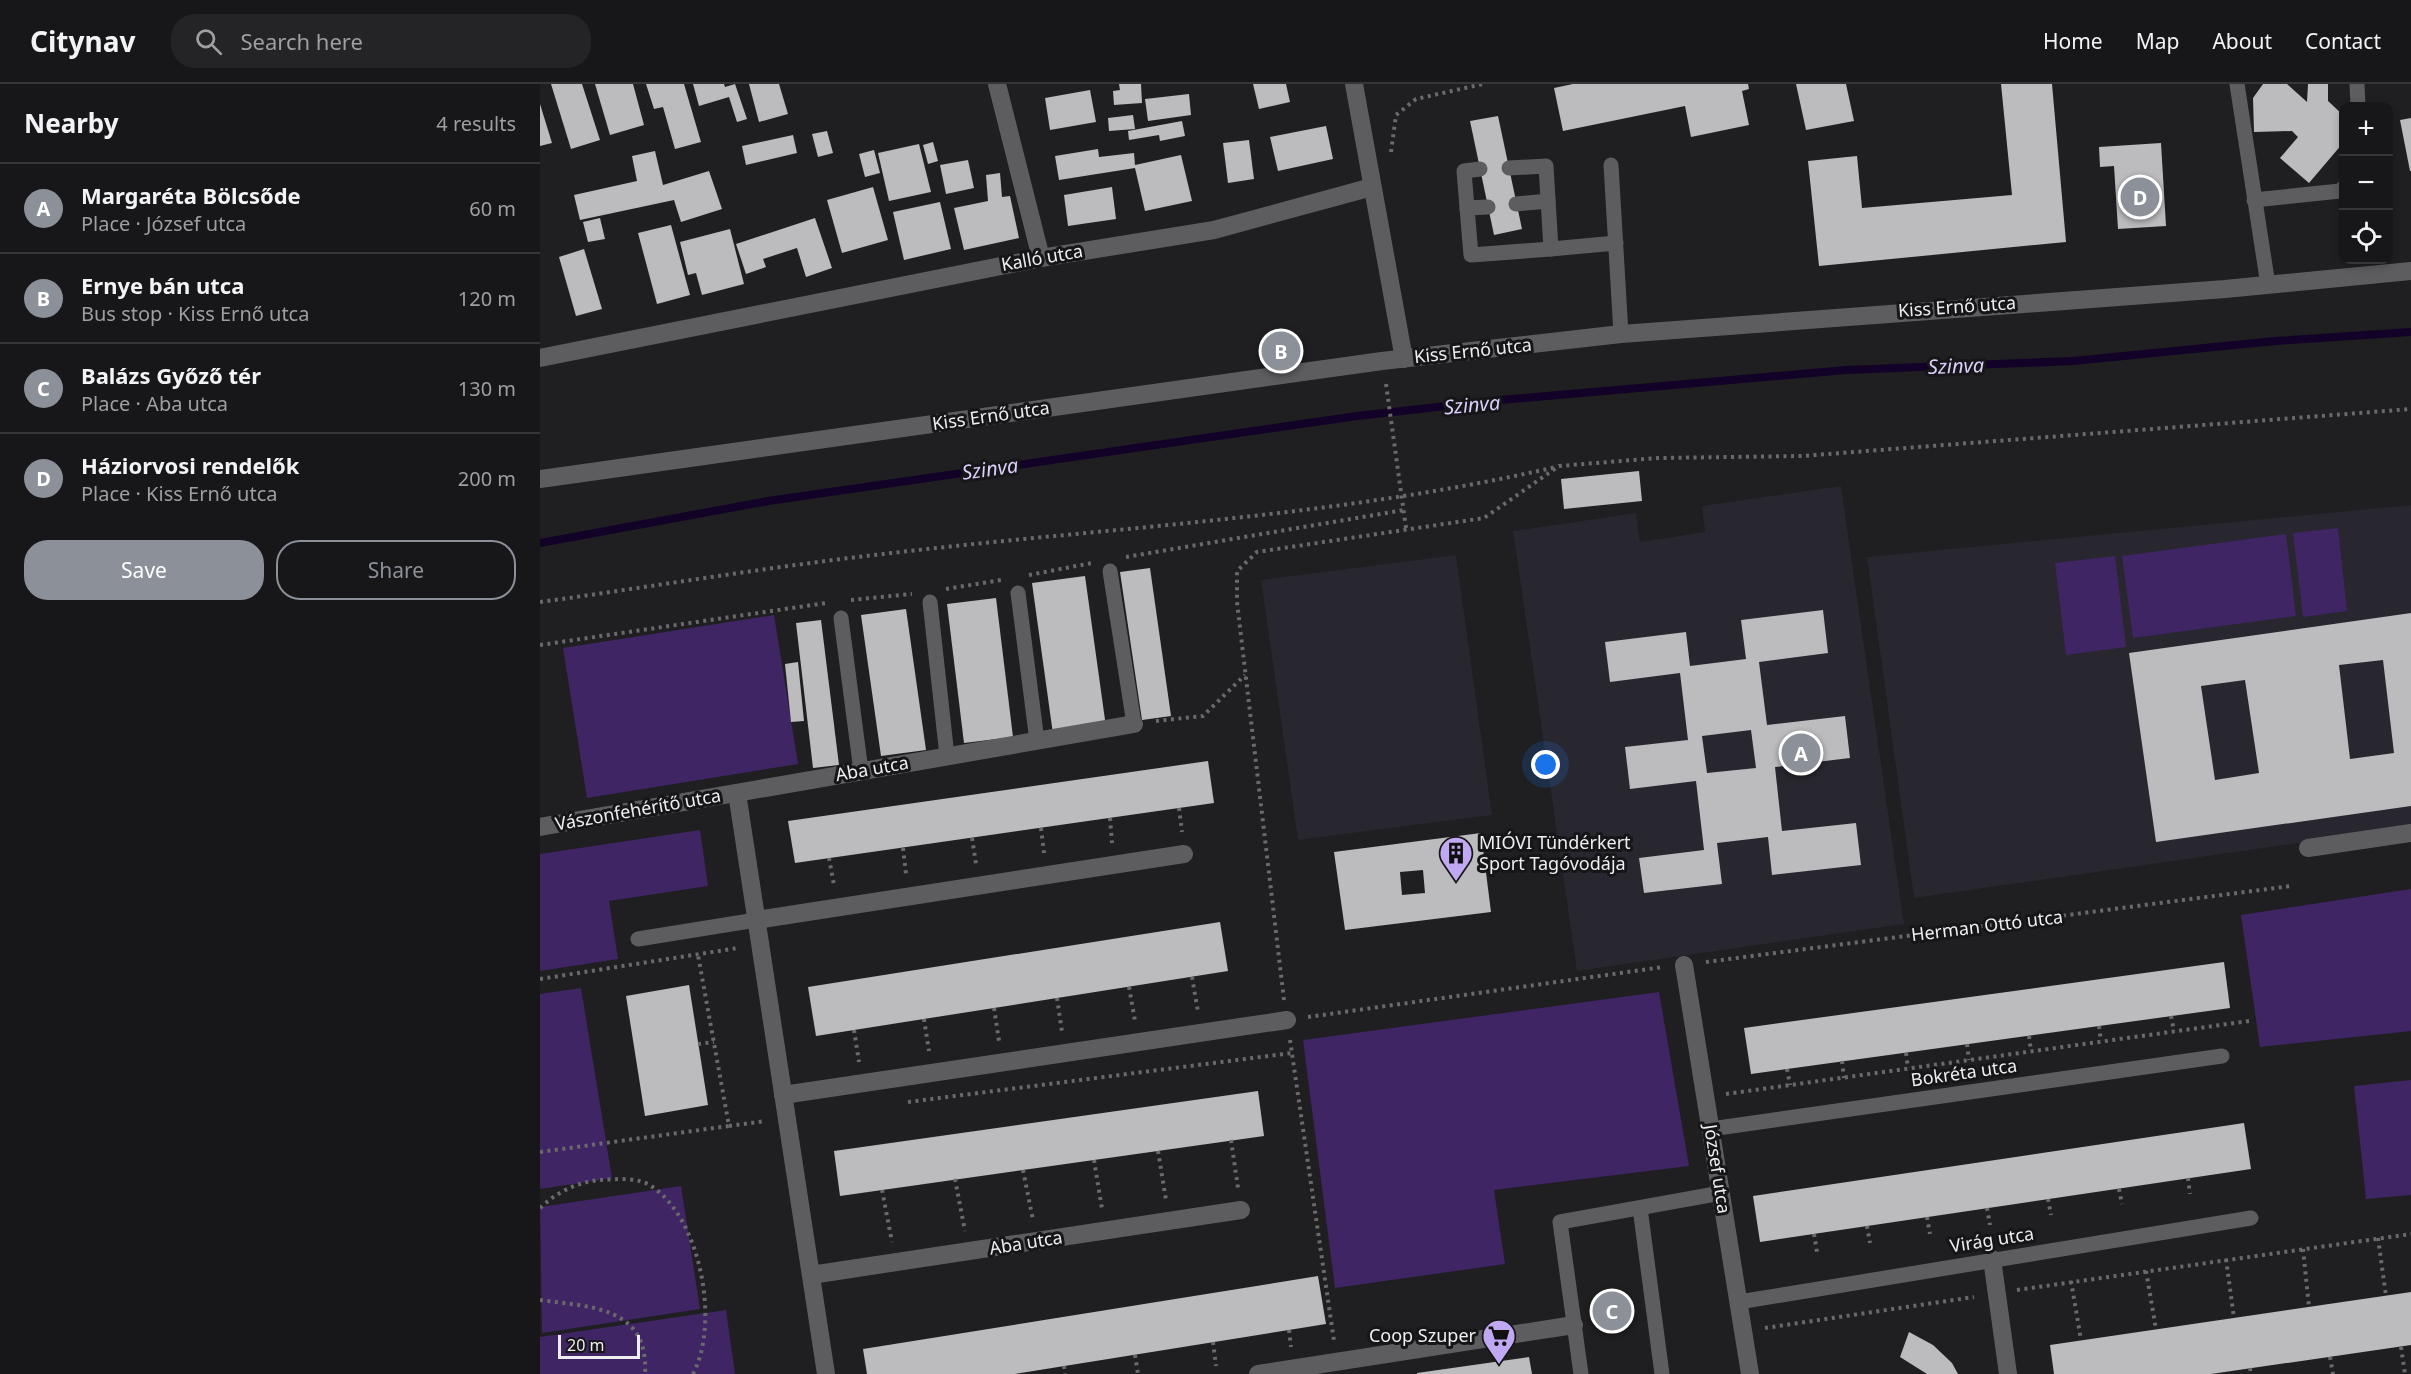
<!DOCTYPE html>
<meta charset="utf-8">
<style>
:root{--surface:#171618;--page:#242325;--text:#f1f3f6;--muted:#9e9fa2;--line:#363537;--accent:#8c9099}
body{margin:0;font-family:"Noto Sans",sans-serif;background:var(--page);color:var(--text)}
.controls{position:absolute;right:18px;top:18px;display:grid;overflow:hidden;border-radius:12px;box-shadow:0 3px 9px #0003}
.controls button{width:54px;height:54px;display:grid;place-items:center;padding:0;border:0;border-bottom:2px solid var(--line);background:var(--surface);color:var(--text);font:30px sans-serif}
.scale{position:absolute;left:18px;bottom:15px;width:82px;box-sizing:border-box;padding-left:6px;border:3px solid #eeedef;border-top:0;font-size:16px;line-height:21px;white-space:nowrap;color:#eeedef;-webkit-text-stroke:4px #161517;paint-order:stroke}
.you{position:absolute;left:1006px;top:681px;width:21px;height:21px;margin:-15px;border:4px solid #fff;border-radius:50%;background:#1a73e8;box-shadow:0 0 0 9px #1a73e833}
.badge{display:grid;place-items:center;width:39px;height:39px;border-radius:50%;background:var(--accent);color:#fff;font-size:20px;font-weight:700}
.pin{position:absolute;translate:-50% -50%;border:3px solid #fff;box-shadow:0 2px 6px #0006}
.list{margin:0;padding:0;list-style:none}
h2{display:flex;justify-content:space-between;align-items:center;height:78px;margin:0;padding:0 24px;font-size:26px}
h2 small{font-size:20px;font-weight:400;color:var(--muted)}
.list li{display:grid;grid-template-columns:39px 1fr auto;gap:18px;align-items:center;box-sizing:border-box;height:90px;padding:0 24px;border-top:2px solid var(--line)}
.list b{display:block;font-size:22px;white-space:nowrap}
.list p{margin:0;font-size:20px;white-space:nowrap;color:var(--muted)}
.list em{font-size:20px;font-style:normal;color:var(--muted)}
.actions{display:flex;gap:12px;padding:18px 24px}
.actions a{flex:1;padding:14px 0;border:2px solid var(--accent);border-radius:24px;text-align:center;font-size:21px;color:var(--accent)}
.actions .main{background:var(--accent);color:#fff}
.icon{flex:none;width:33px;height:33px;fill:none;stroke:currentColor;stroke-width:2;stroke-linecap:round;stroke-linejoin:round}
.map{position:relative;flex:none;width:1871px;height:1290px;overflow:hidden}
header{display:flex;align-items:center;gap:36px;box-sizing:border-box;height:84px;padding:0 30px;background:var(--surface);border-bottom:2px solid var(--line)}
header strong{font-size:28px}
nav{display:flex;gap:33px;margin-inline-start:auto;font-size:21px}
.search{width:420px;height:54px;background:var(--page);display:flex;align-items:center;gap:15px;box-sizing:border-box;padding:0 21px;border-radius:24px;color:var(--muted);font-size:22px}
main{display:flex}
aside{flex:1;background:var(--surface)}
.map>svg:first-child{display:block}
.built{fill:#28262e}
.green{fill:#3f2564}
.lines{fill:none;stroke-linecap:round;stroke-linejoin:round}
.stream{stroke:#120227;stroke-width:8}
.building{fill:#bcbbbe;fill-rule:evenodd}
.path{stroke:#6a696b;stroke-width:4;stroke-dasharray:3 4.5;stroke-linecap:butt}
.service{stroke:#5d5c5f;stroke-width:15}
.minor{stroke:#5d5c5f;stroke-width:18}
.tertiary{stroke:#5d5c5f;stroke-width:18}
.labels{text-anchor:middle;stroke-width:6;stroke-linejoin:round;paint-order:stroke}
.street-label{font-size:18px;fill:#eeedef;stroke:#161517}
.poi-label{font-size:18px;fill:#eeedef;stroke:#161517;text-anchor:start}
.water-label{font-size:20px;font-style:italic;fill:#dbcefa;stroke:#161517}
</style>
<header>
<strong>Citynav</strong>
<div class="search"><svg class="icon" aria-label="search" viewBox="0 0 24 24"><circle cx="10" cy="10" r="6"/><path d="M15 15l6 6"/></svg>Search here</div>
<nav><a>Home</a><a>Map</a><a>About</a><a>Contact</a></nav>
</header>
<main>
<aside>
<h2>Nearby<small>4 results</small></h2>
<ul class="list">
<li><span class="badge">A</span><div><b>Margaréta Bölcsőde</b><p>Place · József utca</p></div><em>60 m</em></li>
<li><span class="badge">B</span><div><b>Ernye bán utca</b><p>Bus stop · Kiss Ernő utca</p></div><em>120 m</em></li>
<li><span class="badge">C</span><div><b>Balázs Győző tér</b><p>Place · Aba utca</p></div><em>130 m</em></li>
<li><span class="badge">D</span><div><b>Háziorvosi rendelők</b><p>Place · Kiss Ernő utca</p></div><em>200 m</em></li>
</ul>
<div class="actions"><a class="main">Save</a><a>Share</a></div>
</aside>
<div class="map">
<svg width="1871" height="1290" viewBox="0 0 1871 1290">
<rect width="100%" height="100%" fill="#1f1e20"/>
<!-- built -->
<g class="built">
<path d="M1301,402L1364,840L1037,887L973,447L1096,429L1100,458L1165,448L1162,422Z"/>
<path d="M1871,421V743L1374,814L1327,473Z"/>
<path d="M916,471L952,731L758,756L721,496Z"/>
</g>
<!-- green -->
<g class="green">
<path d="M1798,444L1807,527L1763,533L1753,449Z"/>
<path d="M1746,450L1756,532L1593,554L1582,472Z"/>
<path d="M1575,472L1586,563L1526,571L1515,479Z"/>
<path d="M234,531L258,680L47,714L23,564Z"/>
<path d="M160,746L168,802L69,817L78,875L0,887V770Z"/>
<path d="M1871,805V947L1720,963L1701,831Z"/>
<path d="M41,904L72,1094L0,1105V910Z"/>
<path d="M1119,908L1149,1082L954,1106L965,1180L795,1204L763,956Z"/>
<path d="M1871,996V1111L1826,1115L1814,1002Z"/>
<path d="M141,1102L160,1225L2,1249L0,1123Z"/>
<path d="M186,1226L195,1290H0V1253Z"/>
</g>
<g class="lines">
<!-- stream -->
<path class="stream" d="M0,459L228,417L817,332L960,316L1306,286L1533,277L1735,257L1871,248"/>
</g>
<!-- building -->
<g class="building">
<path d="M11,0H42L60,56L31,65Z"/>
<path d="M55,0H93L104,41L70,51Z"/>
<path d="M106,0H144L161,58L135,65L123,23L114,25Z"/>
<path d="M153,0H184L185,3L195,0L207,35L197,38L189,13L159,22Z"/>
<path d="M209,0H239L248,30L219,38Z"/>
<path d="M579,0H601L602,19L574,21L573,7L580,6Z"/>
<path d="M713,0H746L750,18L719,25Z"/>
<path d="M1033,0H1208L1209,5L1202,7L1209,41L1151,53L1145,22L1023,47L1014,4Z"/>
<path d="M1256,0H1306L1314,37L1266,46Z"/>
<path d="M1461,0H1512L1526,158L1279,182L1268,77L1317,72L1322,124L1472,111Z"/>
<path d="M1723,0H1747L1767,18L1768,0H1788V17L1803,31V59L1769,99L1740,74L1758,53L1752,47L1714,48L1713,14Z"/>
<path d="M550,6L556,38L510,46L505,14Z"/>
<path d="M649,10L651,31L608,37L605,15Z"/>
<path d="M0,20L12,59L0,62Z"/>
<path d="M593,31L595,45L569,47L568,34Z"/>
<path d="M958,32L982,145L954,151L930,37Z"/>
<path d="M1871,34V87H1870L1860,36Z"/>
<path d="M642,37L645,52L620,57L619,51L589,56L588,47Z"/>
<path d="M786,42L793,75L738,87L730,53Z"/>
<path d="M287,47L293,69L278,73L272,50Z"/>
<path d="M253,51L257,69L206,81L202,62Z"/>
<path d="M709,56L714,95L688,99L683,59Z"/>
<path d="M393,58L398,77L388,80L383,61Z"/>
<path d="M1621,59L1626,142L1578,145L1574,82L1560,83L1559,63Z"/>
<path d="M379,60L391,108L349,117L338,69Z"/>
<path d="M558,65L559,73L594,69L595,81L641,71L652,117L605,127L595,84L519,96L515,72Z"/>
<path d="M334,66L340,89L325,93L319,70Z"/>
<path d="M115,67L123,101L169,87L182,125L141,138L134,116L40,136L34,111L97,97L92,72Z"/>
<path d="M428,76L434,104L406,110L400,81Z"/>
<path d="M460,89L462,113L470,112L479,154L424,166L414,124L448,117L446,91Z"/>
<path d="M333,103L348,156L302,169L287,116Z"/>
<path d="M572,103L576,135L528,142L524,111Z"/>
<path d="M400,118L411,165L364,176L353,128Z"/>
<path d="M60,134L65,155L48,158L43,138Z"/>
<path d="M275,134L292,184L266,193L257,164L223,175L226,183L206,190L196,160Z"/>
<path d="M131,141L150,211L117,220L98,149Z"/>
<path d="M190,145L204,200L162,211L156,189L148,191L140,158Z"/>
<path d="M44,165L62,225L36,232L19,173Z"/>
<path d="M1099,387L1102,417L1024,425L1021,395Z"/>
<path d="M610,484L631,632L602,636L580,488Z"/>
<path d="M545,492L566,643L513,650L492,499Z"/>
<path d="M456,514L473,653L424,659L407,520Z"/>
<path d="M366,525L386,666L341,672L321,531Z"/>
<path d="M1283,526L1288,569L1219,578L1227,641L1305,632L1310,674L1235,683L1242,747L1316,739L1321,781L1232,791L1228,753L1177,759L1182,800L1104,809L1099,774L1164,766L1156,697L1090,705L1085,663L1148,656L1140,589L1070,598L1065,558L1146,548L1150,582L1206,575L1201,536ZM1211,646L1216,684L1167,689L1162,652Z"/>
<path d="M1871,529V722L1616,758L1589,569ZM1843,576L1854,669L1810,675L1799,581ZM1705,596L1719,689L1675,696L1661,602Z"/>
<path d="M281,536L299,681L273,684L256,539Z"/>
<path d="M258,578L264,637L251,638L245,580Z"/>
<path d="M668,677L674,719L255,779L248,737Z"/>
<path d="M941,749L951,828L805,846L794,768ZM883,786L885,809L862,811L860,788Z"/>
<path d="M680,838L688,887L276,952L268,903Z"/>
<path d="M1684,878L1690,924L1211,990L1204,944Z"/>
<path d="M149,901L168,1021L105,1032L86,912Z"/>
<path d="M718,1007L724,1052L300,1112L294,1067Z"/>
<path d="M1704,1039L1711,1085L1220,1158L1213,1112Z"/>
<path d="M778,1192L786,1240L475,1290H327L323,1265Z"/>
<path d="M1871,1208V1261L1671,1290H1514L1510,1261Z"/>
<path d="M1369,1248L1393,1261L1412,1279L1418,1290H1387L1360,1273Z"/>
<path d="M989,1273L992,1290H877V1289Z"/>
</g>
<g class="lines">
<!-- path -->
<g class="path">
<path d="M851,68L856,31L876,15L943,0"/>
<path d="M846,300L866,444"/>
<path d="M586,473L864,426"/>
<path d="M489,491L552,479"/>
<path d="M406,505L461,496"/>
<path d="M311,516L372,510"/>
<path d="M0,518C117,502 234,482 352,469C574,443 798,433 1016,383"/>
<path d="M0,561L286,519"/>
<path d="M616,637L663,632L705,591"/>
<path d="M639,724L642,748"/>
<path d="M570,734L572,759"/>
<path d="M501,744L504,769"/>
<path d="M432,754L436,780"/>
<path d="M363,764L366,790"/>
<path d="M289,774L294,801"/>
<path d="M1166,878L1751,802"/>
<path d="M652,893L658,928"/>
<path d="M0,895L198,864"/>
<path d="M589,903L595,937"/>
<path d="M517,914L522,948"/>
<path d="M744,916L697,518V487L717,468L944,434L1019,382L1118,374L1262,372L1871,325"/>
<path d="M454,924L459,957"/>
<path d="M1631,932L1634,947"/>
<path d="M768,933L1123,883"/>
<path d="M384,935L389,967"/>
<path d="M1559,942L1561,957"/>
<path d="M314,946L319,978"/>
<path d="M1489,952L1491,967"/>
<path d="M750,956L794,1257"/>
<path d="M158,960L174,958"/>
<path d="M1427,960L1429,976"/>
<path d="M1366,969L1368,984"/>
<path d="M1302,977L1304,994"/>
<path d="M1247,985L1250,1001"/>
<path d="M1186,1010L1709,937"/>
<path d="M368,1018L752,969"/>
<path d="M189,1042L226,1037"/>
<path d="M691,1056L698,1104"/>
<path d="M618,1067L626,1116"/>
<path d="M0,1068L189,1042L158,871"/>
<path d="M554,1076L562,1125"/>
<path d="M483,1086L493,1136"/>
<path d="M1648,1094L1650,1110"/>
<path d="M415,1095L425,1147"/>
<path d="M1579,1105L1582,1120"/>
<path d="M342,1106L352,1158"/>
<path d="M1508,1115L1511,1131"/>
<path d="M0,1124C17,1108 37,1098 61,1096C76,1095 98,1093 111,1102C161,1134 180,1239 153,1290"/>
<path d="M1447,1124L1450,1141"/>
<path d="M1387,1133L1390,1150"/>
<path d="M1327,1142L1330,1159"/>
<path d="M1274,1150L1277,1168"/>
<path d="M1838,1154L1846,1212"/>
<path d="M1763,1165L1769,1223"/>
<path d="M1686,1175L1694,1234"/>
<path d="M1606,1187L1616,1245"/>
<path d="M1531,1197L1541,1256"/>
<path d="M1477,1206L1871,1150"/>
<path d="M0,1216C50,1223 109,1222 105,1290"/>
<path d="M1225,1244L1434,1213"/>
<path d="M749,1246L751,1263"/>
<path d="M673,1258L676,1282"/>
<path d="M1861,1263L1865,1290"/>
<path d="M595,1271L598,1290"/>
<path d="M1790,1273L1793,1290"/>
<path d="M524,1282L525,1290"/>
<path d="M1710,1284L1711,1290"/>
</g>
<!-- service -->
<g class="service">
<path d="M1697,0L1728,201"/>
<path d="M1817,0L1818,22"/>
<path d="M1071,81L1081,250"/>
<path d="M969,84L1006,82L1011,165L1076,159"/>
<path d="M1714,116L1800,107L1804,103"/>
<path d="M976,120L1008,117"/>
<path d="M948,123L927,124L931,171L1011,165"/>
<path d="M927,124L924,87L940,85"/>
<path d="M570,487L594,640"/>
<path d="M478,509L497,657"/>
<path d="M390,518L407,672"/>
<path d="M301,534L321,687"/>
<path d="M98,855L216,836"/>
<path d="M1171,1045L1682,972"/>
<path d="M1100,1124L1122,1290"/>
<path d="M1199,1218L1711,1134"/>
<path d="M1041,1290L1020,1138L1181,1109"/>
</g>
<!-- minor -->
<g class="minor">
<path d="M457,0L501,174"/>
<path d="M814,0L864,275"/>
<path d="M0,274L501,174L674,146L832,103"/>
<path d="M197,709L286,1290"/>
<path d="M0,743L594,640"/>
<path d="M1768,764L1871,749"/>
<path d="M216,836L644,770"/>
<path d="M1144,881L1210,1290"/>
<path d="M243,1011L747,936"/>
<path d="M1452,1175L1468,1290"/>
<path d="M271,1191L701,1126"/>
<path d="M718,1290L1034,1241"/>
</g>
<!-- tertiary -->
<path class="tertiary" d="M0,395L842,277L1081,250L1685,205L1871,187"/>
</g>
<!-- icons -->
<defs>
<symbol id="building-pin" viewBox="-11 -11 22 30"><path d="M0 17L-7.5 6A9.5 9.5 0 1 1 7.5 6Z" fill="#c1a8f3" stroke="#161517"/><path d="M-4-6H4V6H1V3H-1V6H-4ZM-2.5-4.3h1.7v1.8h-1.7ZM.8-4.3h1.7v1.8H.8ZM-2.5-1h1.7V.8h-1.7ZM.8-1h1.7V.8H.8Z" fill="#111"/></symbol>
<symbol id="supermarket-pin" viewBox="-11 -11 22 30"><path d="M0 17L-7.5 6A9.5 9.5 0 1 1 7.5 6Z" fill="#c1a8f3" stroke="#161517"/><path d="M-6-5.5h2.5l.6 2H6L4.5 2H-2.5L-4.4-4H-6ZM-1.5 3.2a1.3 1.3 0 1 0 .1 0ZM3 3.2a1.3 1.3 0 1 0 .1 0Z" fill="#111"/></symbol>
</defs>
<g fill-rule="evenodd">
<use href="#building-pin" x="897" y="750" width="38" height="52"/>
<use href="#supermarket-pin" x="940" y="1233" width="38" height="52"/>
</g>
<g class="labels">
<!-- street labels -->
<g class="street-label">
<text transform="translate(502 174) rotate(-10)" y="6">Kalló utca</text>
<text transform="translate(1417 223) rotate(-4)" y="6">Kiss Ernő utca</text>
<text transform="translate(933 267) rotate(-6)" y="6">Kiss Ernő utca</text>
<text transform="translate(451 332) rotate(-8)" y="6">Kiss Ernő utca</text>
<text transform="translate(332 685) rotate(-10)" y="6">Aba utca</text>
<text transform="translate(98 726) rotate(-10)" y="6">Vászonfehérítő utca</text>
<text transform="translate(1447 842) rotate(-7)" y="6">Herman Ottó utca</text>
<text transform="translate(1424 989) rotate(-8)" y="6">Bokréta utca</text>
<text transform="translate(1177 1085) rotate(81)" y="6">József utca</text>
<text transform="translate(1452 1156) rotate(-9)" y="6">Virág utca</text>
<text transform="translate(486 1159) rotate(-9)" y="6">Aba utca</text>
</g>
<!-- poi labels -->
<g class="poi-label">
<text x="939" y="765">MIÓVI Tündérkert<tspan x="939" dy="21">Sport Tagóvodája</tspan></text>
<text x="936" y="1258" text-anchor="end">Coop Szuper</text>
</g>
<!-- water labels -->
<g class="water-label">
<text transform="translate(1416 282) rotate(-2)" y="7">Szinva</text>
<text transform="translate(932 321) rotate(-5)" y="7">Szinva</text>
<text transform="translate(450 385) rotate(-8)" y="7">Szinva</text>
</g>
</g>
</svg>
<div class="controls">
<button>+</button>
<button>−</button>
<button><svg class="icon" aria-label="locate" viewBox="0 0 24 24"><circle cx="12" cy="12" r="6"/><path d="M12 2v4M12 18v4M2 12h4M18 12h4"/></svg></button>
</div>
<div class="scale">20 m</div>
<div class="you"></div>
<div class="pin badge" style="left:1261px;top:669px">A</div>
<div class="pin badge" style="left:741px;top:267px">B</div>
<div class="pin badge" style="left:1072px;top:1227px">C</div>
<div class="pin badge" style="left:1600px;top:113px">D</div>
</div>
</main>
